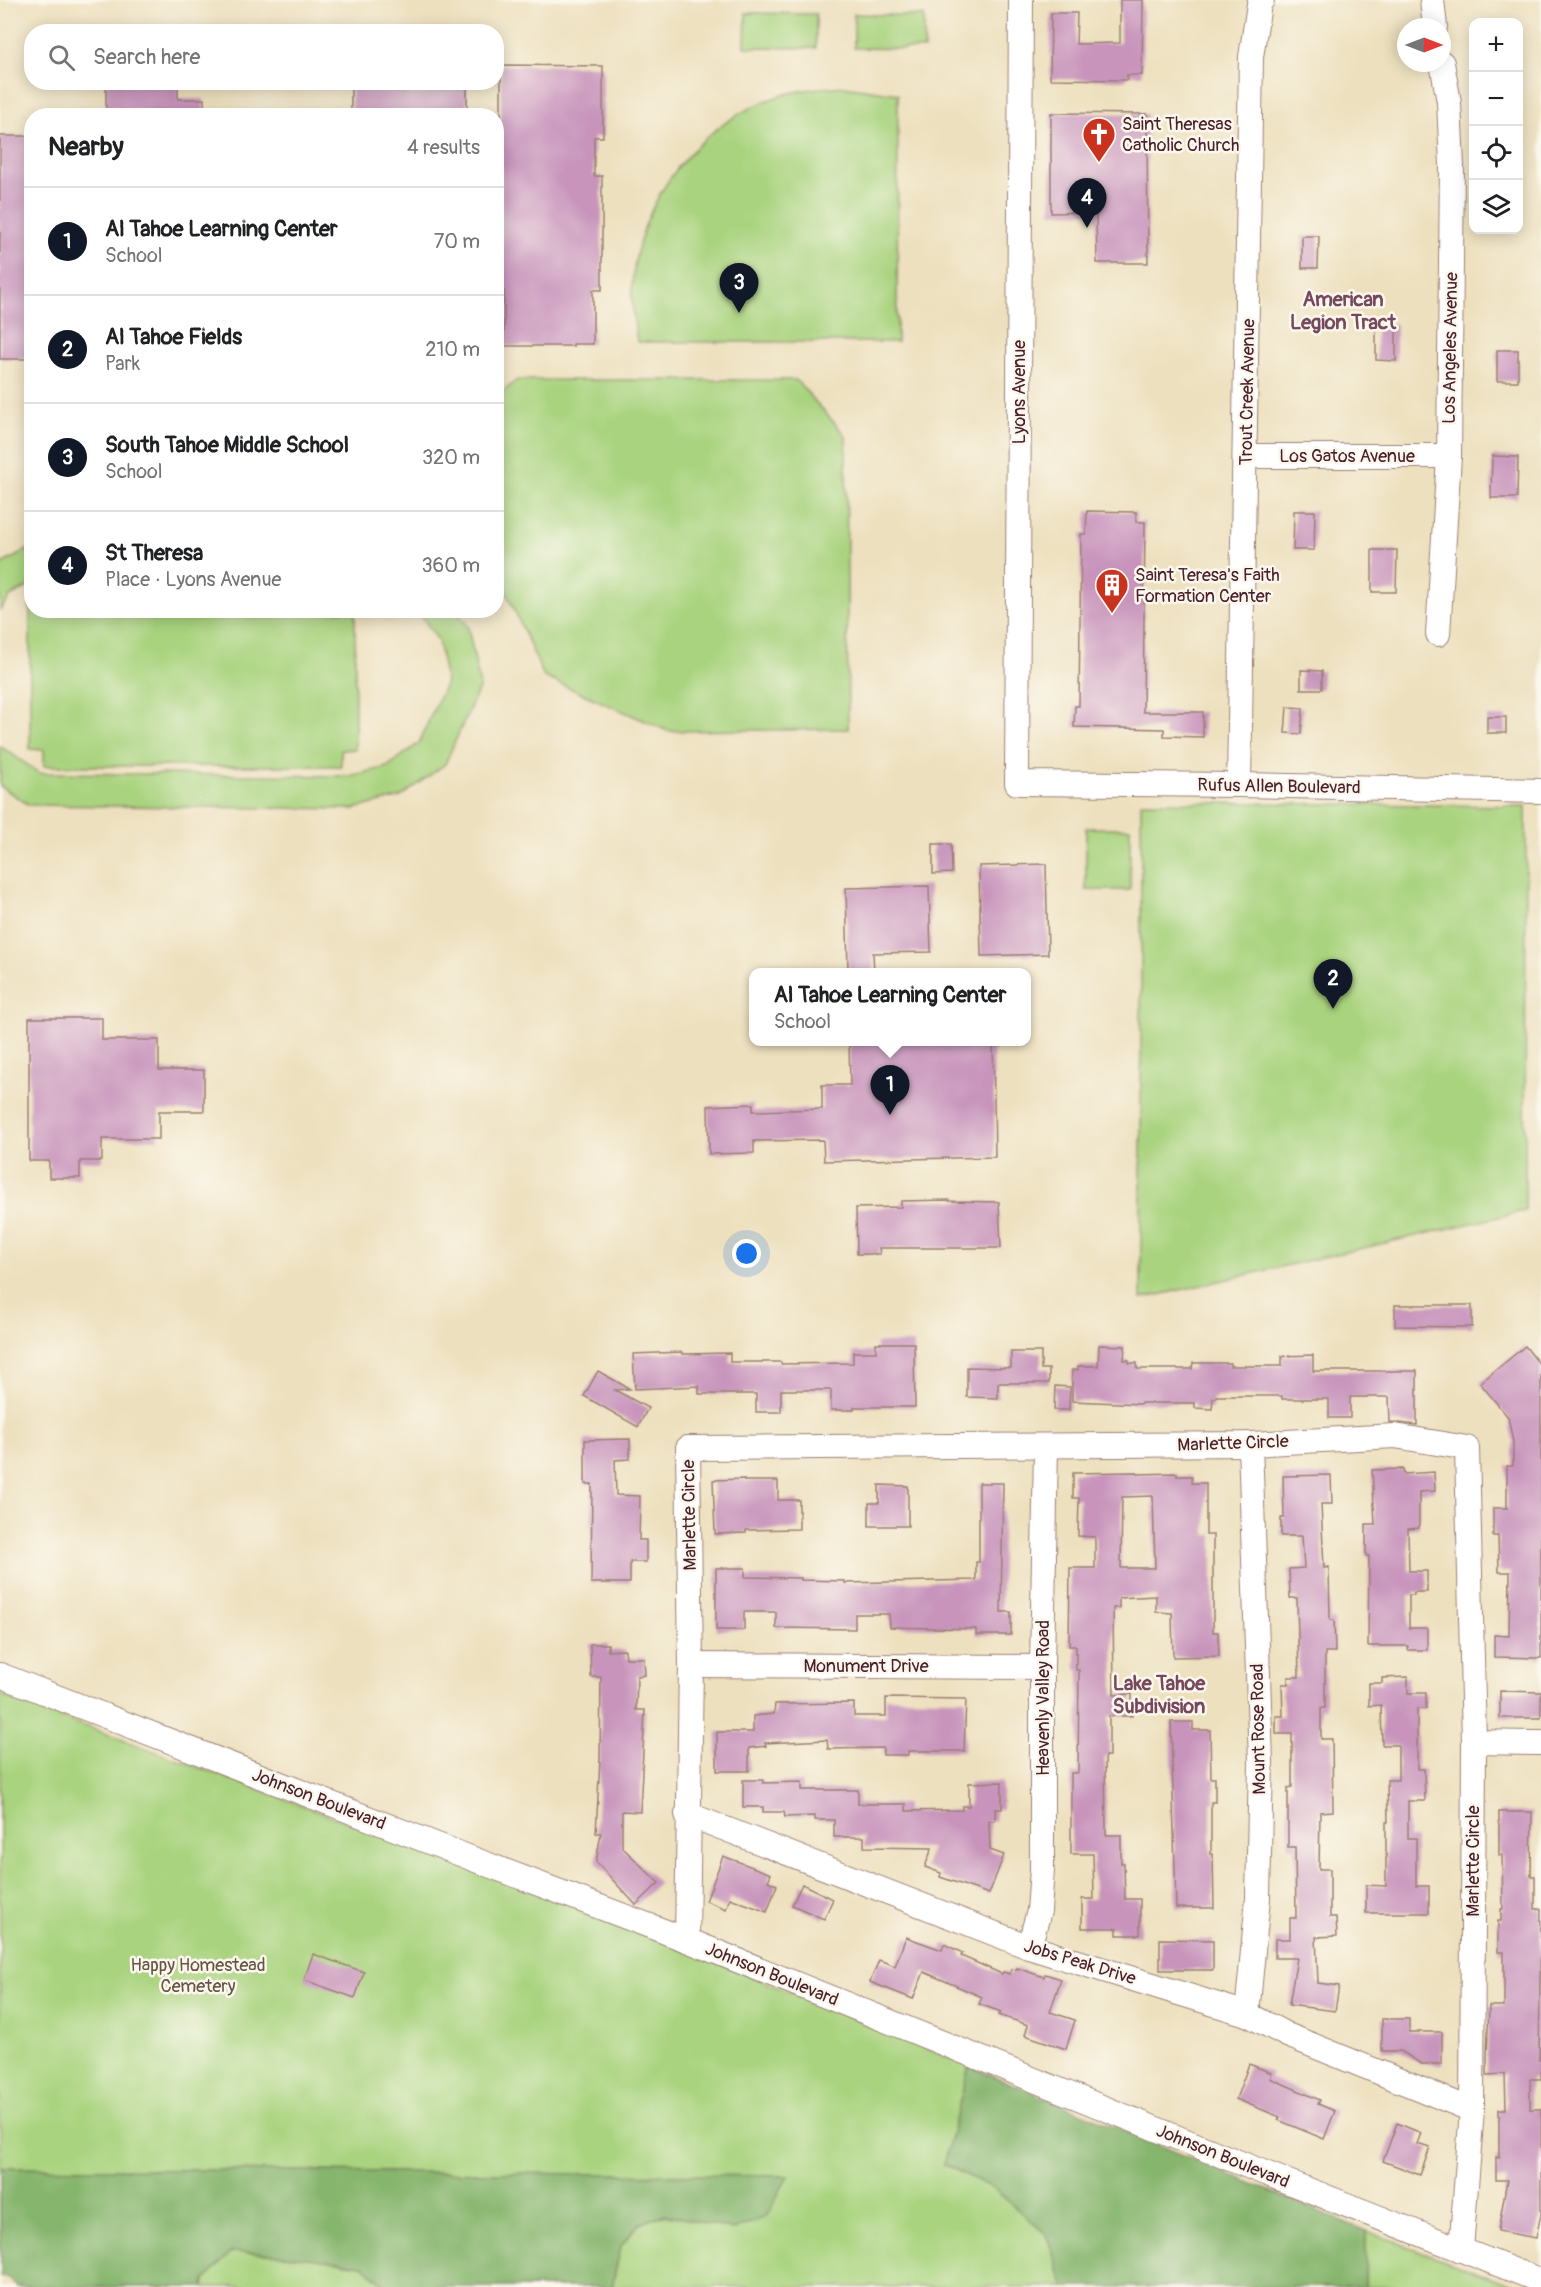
<!DOCTYPE html>
<meta charset="utf-8">
<style>
:root{--surface:#fff;--page:#f2f2f2;--text:#202124;--muted:#757577;--line:#e0e0e0;--accent:#111827}
body{margin:0;font-family:Pangolin,sans-serif;background:var(--page);color:var(--text)}
.controls{position:absolute;right:18px;top:18px;display:grid;overflow:hidden;border-radius:12px;box-shadow:0 3px 15px #0003}
.controls button{width:54px;height:54px;display:grid;place-items:center;padding:0;border:0;border-bottom:2px solid var(--line);background:var(--surface);color:var(--text);font:30px sans-serif}
.compass{position:absolute;left:1397px;top:18px;width:54px;height:54px;border-radius:50%;background:var(--surface);box-shadow:0 3px 15px #0003;rotate:90deg}
.you{position:absolute;left:747px;top:1254px;width:21px;height:21px;margin:-15px;border:4px solid #fff;border-radius:50%;background:#1a73e8;box-shadow:0 0 0 9px #1a73e833}
.badge{display:grid;place-items:center;width:39px;height:39px;border-radius:50%;background:var(--accent);color:#fff;font-size:20px;font-weight:700}
.pin{position:absolute;translate:-50% -50px;filter:drop-shadow(0 2px 3px #0008)}
.pin::after{content:'';position:absolute;top:32px;width:21px;height:18px;background:inherit;clip-path:polygon(0 0,100% 0,50% 100%)}
.popup{position:absolute;left:749px;top:968px;width:282px;height:78px;box-sizing:border-box;display:grid;place-content:center;border-radius:12px;background:var(--surface);filter:drop-shadow(0 2px 4px #0005);font-size:20px;white-space:nowrap;color:var(--muted)}
.popup b{font-size:22px;color:var(--text)}
.popup::after{content:'';position:absolute;left:50%;top:100%;margin-left:-12px;border:12px solid transparent;border-top-color:var(--surface)}
.list{margin:0;padding:0;list-style:none}
h2{display:flex;justify-content:space-between;align-items:center;height:78px;margin:0;padding:0 24px;font-size:26px}
h2 small{font-size:20px;font-weight:400;color:var(--muted)}
.list li{display:grid;grid-template-columns:39px 1fr auto;gap:18px;align-items:center;box-sizing:border-box;height:108px;padding:0 24px;border-top:2px solid var(--line)}
.list b{display:block;font-size:22px;white-space:nowrap}
.list p{margin:0;font-size:20px;white-space:nowrap;color:var(--muted)}
.list em{font-size:20px;font-style:normal;color:var(--muted)}
.icon{flex:none;width:33px;height:33px;fill:none;stroke:currentColor;stroke-width:2;stroke-linecap:round;stroke-linejoin:round}
.map{position:relative;flex:none;width:1541px;height:2287px;overflow:hidden}
.search{position:absolute;background:var(--surface);box-shadow:0 3px 15px #0003;left:24px;top:24px;width:480px;height:66px;display:flex;align-items:center;gap:15px;box-sizing:border-box;padding:0 21px;border-radius:24px;color:var(--muted);font-size:22px}
.panel{position:absolute;background:var(--surface);box-shadow:0 3px 15px #0003;left:24px;top:108px;width:480px;height:510px;border-radius:24px}
.map>svg:first-child{display:block}
.green{fill:#a9d37e;stroke:#7a7954;stroke-width:1.5}
.forest{fill:#86b56d;stroke:#686a4c;stroke-width:1.5}
.building{fill:#c894bc;fill-rule:evenodd}
.lines{fill:none;stroke-linecap:round;stroke-linejoin:round}
.minor-casing{stroke:#9c8074;stroke-width:26}
.minor{stroke:#fff;stroke-width:24}
.labels{text-anchor:middle;stroke-width:5;stroke-linejoin:round;paint-order:stroke}
.poi-label{font-size:18px;fill:#4a1f2b;stroke:#fbf7ec;text-anchor:start}
.street-label{font-size:18px;fill:#4a1f2b;stroke:#fbf7ec}
.park-label{font-size:18px;fill:#654;stroke:#fbf7ec}
.neighbourhood-label{font-size:20px;font-weight:bold;fill:#76485e;stroke:#fbf7ec}
</style>
<div class="map">
<svg width="1541" height="2287" viewBox="0 0 1541 2287">
<rect width="100%" height="100%" fill="#fbf7ec"/>
<filter id="ink" filterUnits="userSpaceOnUse"><feTurbulence type="fractalNoise" baseFrequency=".0167" numOctaves="2"/><feDisplacementMap in="SourceGraphic" scale="12" xChannelSelector="R" yChannelSelector="G"/><feConvolveMatrix kernelMatrix="1 2 1 2 8 2 1 2 1" color-interpolation-filters="sRGB"/></filter>
<filter id="wash" filterUnits="userSpaceOnUse"><feTurbulence type="fractalNoise" baseFrequency=".008" numOctaves="4" result="noise"/><feDisplacementMap in="SourceGraphic" scale="24" xChannelSelector="R" yChannelSelector="G"/><feGaussianBlur stdDeviation="1.35" result="paint"/><feColorMatrix in="noise" values="0 0 0 0 0 0 0 0 0 0 0 0 0 0 0 0 0 1.4 0 .05"/><feComposite in="paint" operator="in"/></filter>
<g filter="url(#wash)">
<rect width="100%" height="100%" fill="#ede0be"/>
<!-- green -->
<g class="green">
<path d="M746,13L816,14V48L745,47Z"/>
<path d="M854,14L924,16V49L854,48Z"/>
<path d="M844,86L898,94L897,342H637C635,325 631,305 632,288C637,197 702,116 790,93C807,88 827,88 844,86Z"/>
<path d="M517,380H796L846,436L848,729L668,731L544,677L497,571V397Z"/>
<path d="M31,548V585L10,597L0,610V565Z"/>
<path d="M30,606H31L32,610L355,611V749L341,750V766H44V750L30,749Z"/>
<path d="M418,611H457L468,627L480,686L445,764L401,797L354,809L29,805L0,786V746L39,773L350,776L387,767L419,743L446,682L438,640Z"/>
<path d="M1141,802L1526,806L1525,1211L1141,1299Z"/>
<rect x="1086" y="828" width="44" height="62"/>
<path d="M0,1695L597,1913L969,2066L944,2164L993,2188L1046,2234L1065,2287H612L621,2246L639,2224L665,2214L734,2230L787,2176L0,2168Z"/>
<path d="M1366,2231L1518,2287H1365Z"/>
<path d="M231,2252L286,2255L363,2265L387,2287H204L205,2280Z"/>
</g>
<!-- forest -->
<g class="forest">
<path d="M969,2066L1366,2231L1365,2287H1065L1046,2234L993,2188L944,2164Z"/>
<path d="M0,2168L788,2176L766,2217L734,2230L665,2214L639,2224L621,2246L612,2287H387L363,2265L286,2255L231,2252L205,2280L204,2287H17L8,2278L0,2276Z"/>
</g>
<g id="blocks">
<!-- building -->
<g class="building">
<path d="M1120,0H1143L1142,75H1127V80L1050,79L1051,13H1077L1076,44L1120,43Z"/>
<path d="M501,65L603,66V137H594V176H602V290H593V344H573V346H504V291H501Z"/>
<path d="M106,82H178V99H204V116H106Z"/>
<rect x="351" y="82" width="116" height="34"/>
<path d="M1051,113L1147,114L1148,263H1097L1096,212L1051,213Z"/>
<rect x="0" y="136" width="32" height="223"/>
<path d="M1302,236H1319L1318,268H1302Z"/>
<path d="M1376,324H1396V361L1376,360Z"/>
<rect x="1497" y="350" width="21" height="31"/>
<path d="M1492,456L1518,457L1517,498H1491Z"/>
<path d="M1087,511L1136,512V522H1145L1143,712H1203V737L1164,736V729L1074,727L1075,706H1079L1081,534H1086Z"/>
<path d="M1294,511H1315L1314,550H1293Z"/>
<path d="M1372,550H1397L1396,592H1372Z"/>
<path d="M1301,670L1322,671V689H1301Z"/>
<path d="M1287,707L1303,708L1301,734L1285,733Z"/>
<rect x="1487" y="717" width="19" height="16"/>
<path d="M933,844H951L952,873L933,874Z"/>
<path d="M1046,864L1048,954L981,956L979,866Z"/>
<path d="M929,886L931,952L873,953L874,972H848L846,888Z"/>
<path d="M29,1018H102V1040H159V1070H204V1111H159V1139H102V1161H80V1178H49V1161H29Z"/>
<path d="M849,1041H993L995,1157L824,1161L823,1140L754,1141V1153L709,1154L708,1106L753,1104V1111L822,1109V1085H850Z"/>
<path d="M949,1200V1201L999,1202L1001,1248H879L880,1254H857L856,1208L901,1207V1201Z"/>
<path d="M1395,1305H1472V1327L1395,1326Z"/>
<path d="M876,1343H914L915,1407H854V1410H831V1390H781V1412H756V1394H699V1386L635,1389L633,1354L682,1352V1354L730,1353V1362H781V1364L853,1363V1352H876Z"/>
<path d="M1099,1345L1125,1346L1124,1360H1129V1363H1137V1369H1192L1193,1363H1230V1366H1282V1356L1313,1355V1371H1417V1425L1390,1422L1389,1397H1350V1418H1329V1399H1282V1396H1216V1398H1213L1212,1409L1195,1408V1403H1141V1404L1072,1401V1370H1078V1366H1098Z"/>
<path d="M1525,1346L1541,1366V1658L1494,1657V1635L1509,1636L1510,1572H1499L1498,1536H1493V1508H1507V1466H1513V1442L1508,1417L1480,1383Z"/>
<path d="M1011,1352H1041V1369H1049V1383H998V1398L967,1397V1367L1011,1368Z"/>
<path d="M598,1371L630,1389L615,1390L648,1408L638,1427L584,1396Z"/>
<path d="M1055,1386L1070,1387L1069,1410H1054Z"/>
<path d="M630,1439V1459L615,1460L616,1495L640,1496L639,1540H646V1562H630V1583H591L592,1484H585V1440Z"/>
<path d="M1403,1469L1404,1474L1434,1472L1435,1491L1419,1492V1528L1408,1529L1409,1571H1427V1592H1414V1595H1409V1628H1427V1650H1408V1646H1368L1369,1556H1366V1524H1375L1372,1470Z"/>
<path d="M1137,1472V1474L1177,1473V1476H1192V1483H1206V1535H1213V1632H1218L1219,1656L1173,1657L1172,1613L1156,1612V1596L1119,1598V1608H1113L1114,1695L1132,1694V1716H1109V1756H1105L1106,1835H1121V1863H1124L1125,1899H1140V1935H1117V1928H1082V1899H1094L1093,1854H1071V1773H1078L1079,1670H1076V1646H1069L1070,1568H1095V1537L1078,1536L1079,1498H1073V1473ZM1153,1496L1155,1568H1121L1122,1497Z"/>
<path d="M1331,1475L1332,1504H1321L1324,1568L1329,1567L1330,1620H1334L1335,1652H1325V1708H1321V1739H1332L1333,1811L1320,1812L1319,1869H1330V1917H1336L1337,1936L1316,1937L1318,1983L1339,1986L1335,2011L1289,2005L1297,1958H1275V1939H1290V1918H1296L1295,1847H1288V1788L1292,1787V1734H1276V1716H1283L1282,1684H1288V1677H1299L1297,1598H1290L1289,1569L1304,1568L1302,1536H1281V1518H1284L1283,1476Z"/>
<path d="M744,1479V1481H778V1500H799V1529L746,1530V1533L715,1534L713,1480Z"/>
<path d="M979,1483H1003L1001,1612H1011V1635H976V1629L890,1627L889,1614H855V1629L776,1628V1612H744V1630H716V1568H745V1577L801,1578V1580L845,1581V1583L976,1580V1562H979Z"/>
<path d="M879,1485L908,1486V1526H869V1503H879Z"/>
<path d="M590,1644H608V1651L625,1650L626,1658H644L645,1675L637,1676L636,1710H645L640,1812L622,1811V1847L659,1883L636,1905L596,1862L601,1833H596L600,1759L601,1677H591Z"/>
<path d="M1408,1677V1693H1426V1709H1417V1769H1424L1425,1801H1408V1838H1416V1886H1429V1913H1366V1885L1386,1886V1822H1388L1387,1780H1398V1745H1382L1381,1705L1369,1706V1683H1382V1678Z"/>
<path d="M1500,1691L1541,1692V1718H1500Z"/>
<path d="M886,1698L966,1699L964,1751H908V1755H883V1748L828,1749L827,1740L765,1743L766,1746L749,1748V1771H717V1732H753V1716L774,1714L775,1704L854,1703V1716H886Z"/>
<path d="M1171,1722H1193V1730H1210L1211,1778H1215V1802H1211V1854H1213L1214,1908H1176Z"/>
<path d="M743,1780H763V1783L802,1782V1790H858V1804H906V1811L962,1810V1806H969V1783L1002,1782V1809H995V1821H989L990,1850L1004,1855L989,1894L940,1877L941,1873L925,1867L932,1848L864,1847V1837H834V1820H815V1816L785,1817L784,1812H763V1807H743Z"/>
<path d="M1499,1812H1532L1531,1876H1535V1909H1541L1539,2060H1541V2079H1530V2109H1541V2214L1536,2238L1498,2231L1507,2180H1496V2157L1499,2158V2109H1506L1505,2074L1487,2075V2056L1489,2006H1504V1952H1498V1921H1501V1909H1503L1502,1855H1499Z"/>
<path d="M723,1856L771,1874L768,1881L777,1885L767,1912L730,1898L726,1909L706,1901Z"/>
<path d="M802,1884L833,1899L824,1919L792,1905Z"/>
<path d="M906,1937L942,1950L944,1944L963,1953L961,1956L1002,1974L1003,1972L1010,1974L1012,1969L1016,1970L1017,1968L1044,1977L1045,1974L1061,1979L1050,2012L1075,2020L1066,2049L1025,2035L1028,2025L999,2015L1001,2012L979,2004L982,1997L924,1972L913,1999L870,1982L879,1960L895,1966Z"/>
<path d="M1160,1939L1213,1940V1970H1160Z"/>
<path d="M313,1954L364,1972L355,1998L304,1980Z"/>
<path d="M1382,2019H1409V2032H1442V2064H1421L1401,2051H1382Z"/>
<path d="M1249,2064L1272,2073L1270,2078L1320,2100L1318,2104L1335,2111L1324,2139L1278,2120L1280,2117L1236,2099Z"/>
<path d="M1397,2123L1421,2133L1417,2144L1430,2148L1420,2175L1383,2161Z"/>
</g>
</g>
</g>
<g filter="url(#ink)">
<use href="#blocks" fill-opacity="0" stroke="#9c8074" stroke-width="1.5"/>
<g class="lines">
<defs>
<g id="minor">
<path d="M1021,0L1017,783L1239,785L1541,791"/>
<path d="M1432,0L1435,27"/>
<path d="M1246,456H1449"/>
<path d="M1438,634L1449,456L1452,165L1449,102L1442,63"/>
<path d="M1239,785L1251,57L1259,4L1262,0"/>
<path d="M691,1665L1042,1667"/>
<path d="M0,1675L486,1864L687,1940L1265,2173L1541,2281"/>
<path d="M1474,1742L1541,1743"/>
<path d="M687,1814L1029,1947L1247,2014L1287,2035L1472,2110"/>
<path d="M687,1940L691,1665L688,1448L1250,1444L1395,1436L1467,1448L1474,1742L1472,2110L1461,2250"/>
<path d="M1029,1947L1039,1911L1042,1869V1667L1046,1447"/>
<path d="M1247,2014L1258,1898L1261,1762L1250,1444"/>
</g>
</defs>
<!-- minor casing -->
<use href="#minor" class="minor-casing"/>
<!-- minor -->
<use href="#minor" class="minor"/>
</g>
</g>
<!-- icons -->
<defs>
<symbol id="church-pin" viewBox="-11 -11 22 30"><path d="M0 17L-7.5 6A9.5 9.5 0 1 1 7.5 6Z" fill="#c8321e" stroke="#fbf7ec"/><path d="M-1.2-6h2.4v3.5h3.3v2.4h-3.3V6h-2.4V-.1h-3.3v-2.4h3.3Z" fill="#fff"/></symbol>
<symbol id="building-pin" viewBox="-11 -11 22 30"><path d="M0 17L-7.5 6A9.5 9.5 0 1 1 7.5 6Z" fill="#c8321e" stroke="#fbf7ec"/><path d="M-4-6H4V6H1V3H-1V6H-4ZM-2.5-4.3h1.7v1.8h-1.7ZM.8-4.3h1.7v1.8H.8ZM-2.5-1h1.7V.8h-1.7ZM.8-1h1.7V.8H.8Z" fill="#fff"/></symbol>
</defs>
<g fill-rule="evenodd">
<use href="#church-pin" x="1080" y="115" width="38" height="52"/>
<use href="#building-pin" x="1093" y="566" width="38" height="52"/>
</g>
<g class="labels">
<!-- poi labels -->
<g class="poi-label">
<text x="1122" y="130">Saint Theresas<tspan x="1122" dy="21">Catholic Church</tspan></text>
<text x="1135" y="581">Saint Teresa's Faith<tspan x="1135" dy="21">Formation Center</tspan></text>
</g>
<!-- street labels -->
<g class="street-label">
<text transform="translate(1450 348) rotate(-89)" y="6">Los Angeles Avenue</text>
<text transform="translate(1019 392) rotate(-90)" y="6">Lyons Avenue</text>
<text transform="translate(1247 392) rotate(-89)" y="6">Trout Creek Avenue</text>
<text x="1347" y="462">Los Gatos Avenue</text>
<text transform="translate(1279 786) rotate(1)" y="6">Rufus Allen Boulevard</text>
<text transform="translate(1233 1443) rotate(-2)" y="6">Marlette Circle</text>
<text transform="translate(689 1515) rotate(-91)" y="6">Marlette Circle</text>
<text x="866" y="1672">Monument Drive</text>
<text transform="translate(1043 1698) rotate(-90)" y="6">Heavenly Valley Road</text>
<text transform="translate(1258 1729) rotate(-91)" y="6">Mount Rose Road</text>
<text transform="translate(319 1799) rotate(21)" y="6">Johnson Boulevard</text>
<text transform="translate(1473 1861) rotate(-90)" y="6">Marlette Circle</text>
<text transform="translate(1080 1962) rotate(17)" y="6">Jobs Peak Drive</text>
<text transform="translate(772 1974) rotate(22)" y="6">Johnson Boulevard</text>
<text transform="translate(1223 2156) rotate(22)" y="6">Johnson Boulevard</text>
</g>
<!-- park labels -->
<g class="park-label">
<text x="198" y="1971">Happy Homestead<tspan x="198" dy="21">Cemetery</tspan></text>
</g>
<!-- neighbourhood labels -->
<g class="neighbourhood-label">
<text x="1343" y="306">American<tspan x="1343" dy="23">Legion Tract</tspan></text>
<text x="1159" y="1690">Lake Tahoe<tspan x="1159" dy="23">Subdivision</tspan></text>
</g>
</g>
</svg>
<div class="controls">
<button>+</button>
<button>−</button>
<button><svg class="icon" aria-label="locate" viewBox="0 0 24 24"><circle cx="12" cy="12" r="6"/><path d="M12 2v4M12 18v4M2 12h4M18 12h4"/></svg></button>
<button><svg class="icon" aria-label="layers" viewBox="0 0 24 24"><path d="M12 4l9 5-9 5-9-5zM3 14l9 5 9-5"/></svg></button>
</div>
<svg class="compass" viewBox="-18 -18 36 36"><path d="M0-13l5 13h-10z" fill="#e53935"/><path d="M0 13l5-13h-10z" fill="#757577"/></svg>
<div class="you"></div>
<div class="pin badge" style="left:890px;top:1115px">1</div>
<div class="popup"><b>Al Tahoe Learning Center</b>School</div>
<div class="pin badge" style="left:1333px;top:1009px">2</div>
<div class="pin badge" style="left:739px;top:313px">3</div>
<div class="pin badge" style="left:1087px;top:228px">4</div>
<div class="search"><svg class="icon" aria-label="search" viewBox="0 0 24 24"><circle cx="10" cy="10" r="6"/><path d="M15 15l6 6"/></svg>Search here</div>
<section class="panel">
<h2>Nearby<small>4 results</small></h2>
<ul class="list">
<li><span class="badge">1</span><div><b>Al Tahoe Learning Center</b><p>School</p></div><em>70 m</em></li>
<li><span class="badge">2</span><div><b>Al Tahoe Fields</b><p>Park</p></div><em>210 m</em></li>
<li><span class="badge">3</span><div><b>South Tahoe Middle School</b><p>School</p></div><em>320 m</em></li>
<li><span class="badge">4</span><div><b>St Theresa</b><p>Place · Lyons Avenue</p></div><em>360 m</em></li>
</ul>
</section>
</div>
